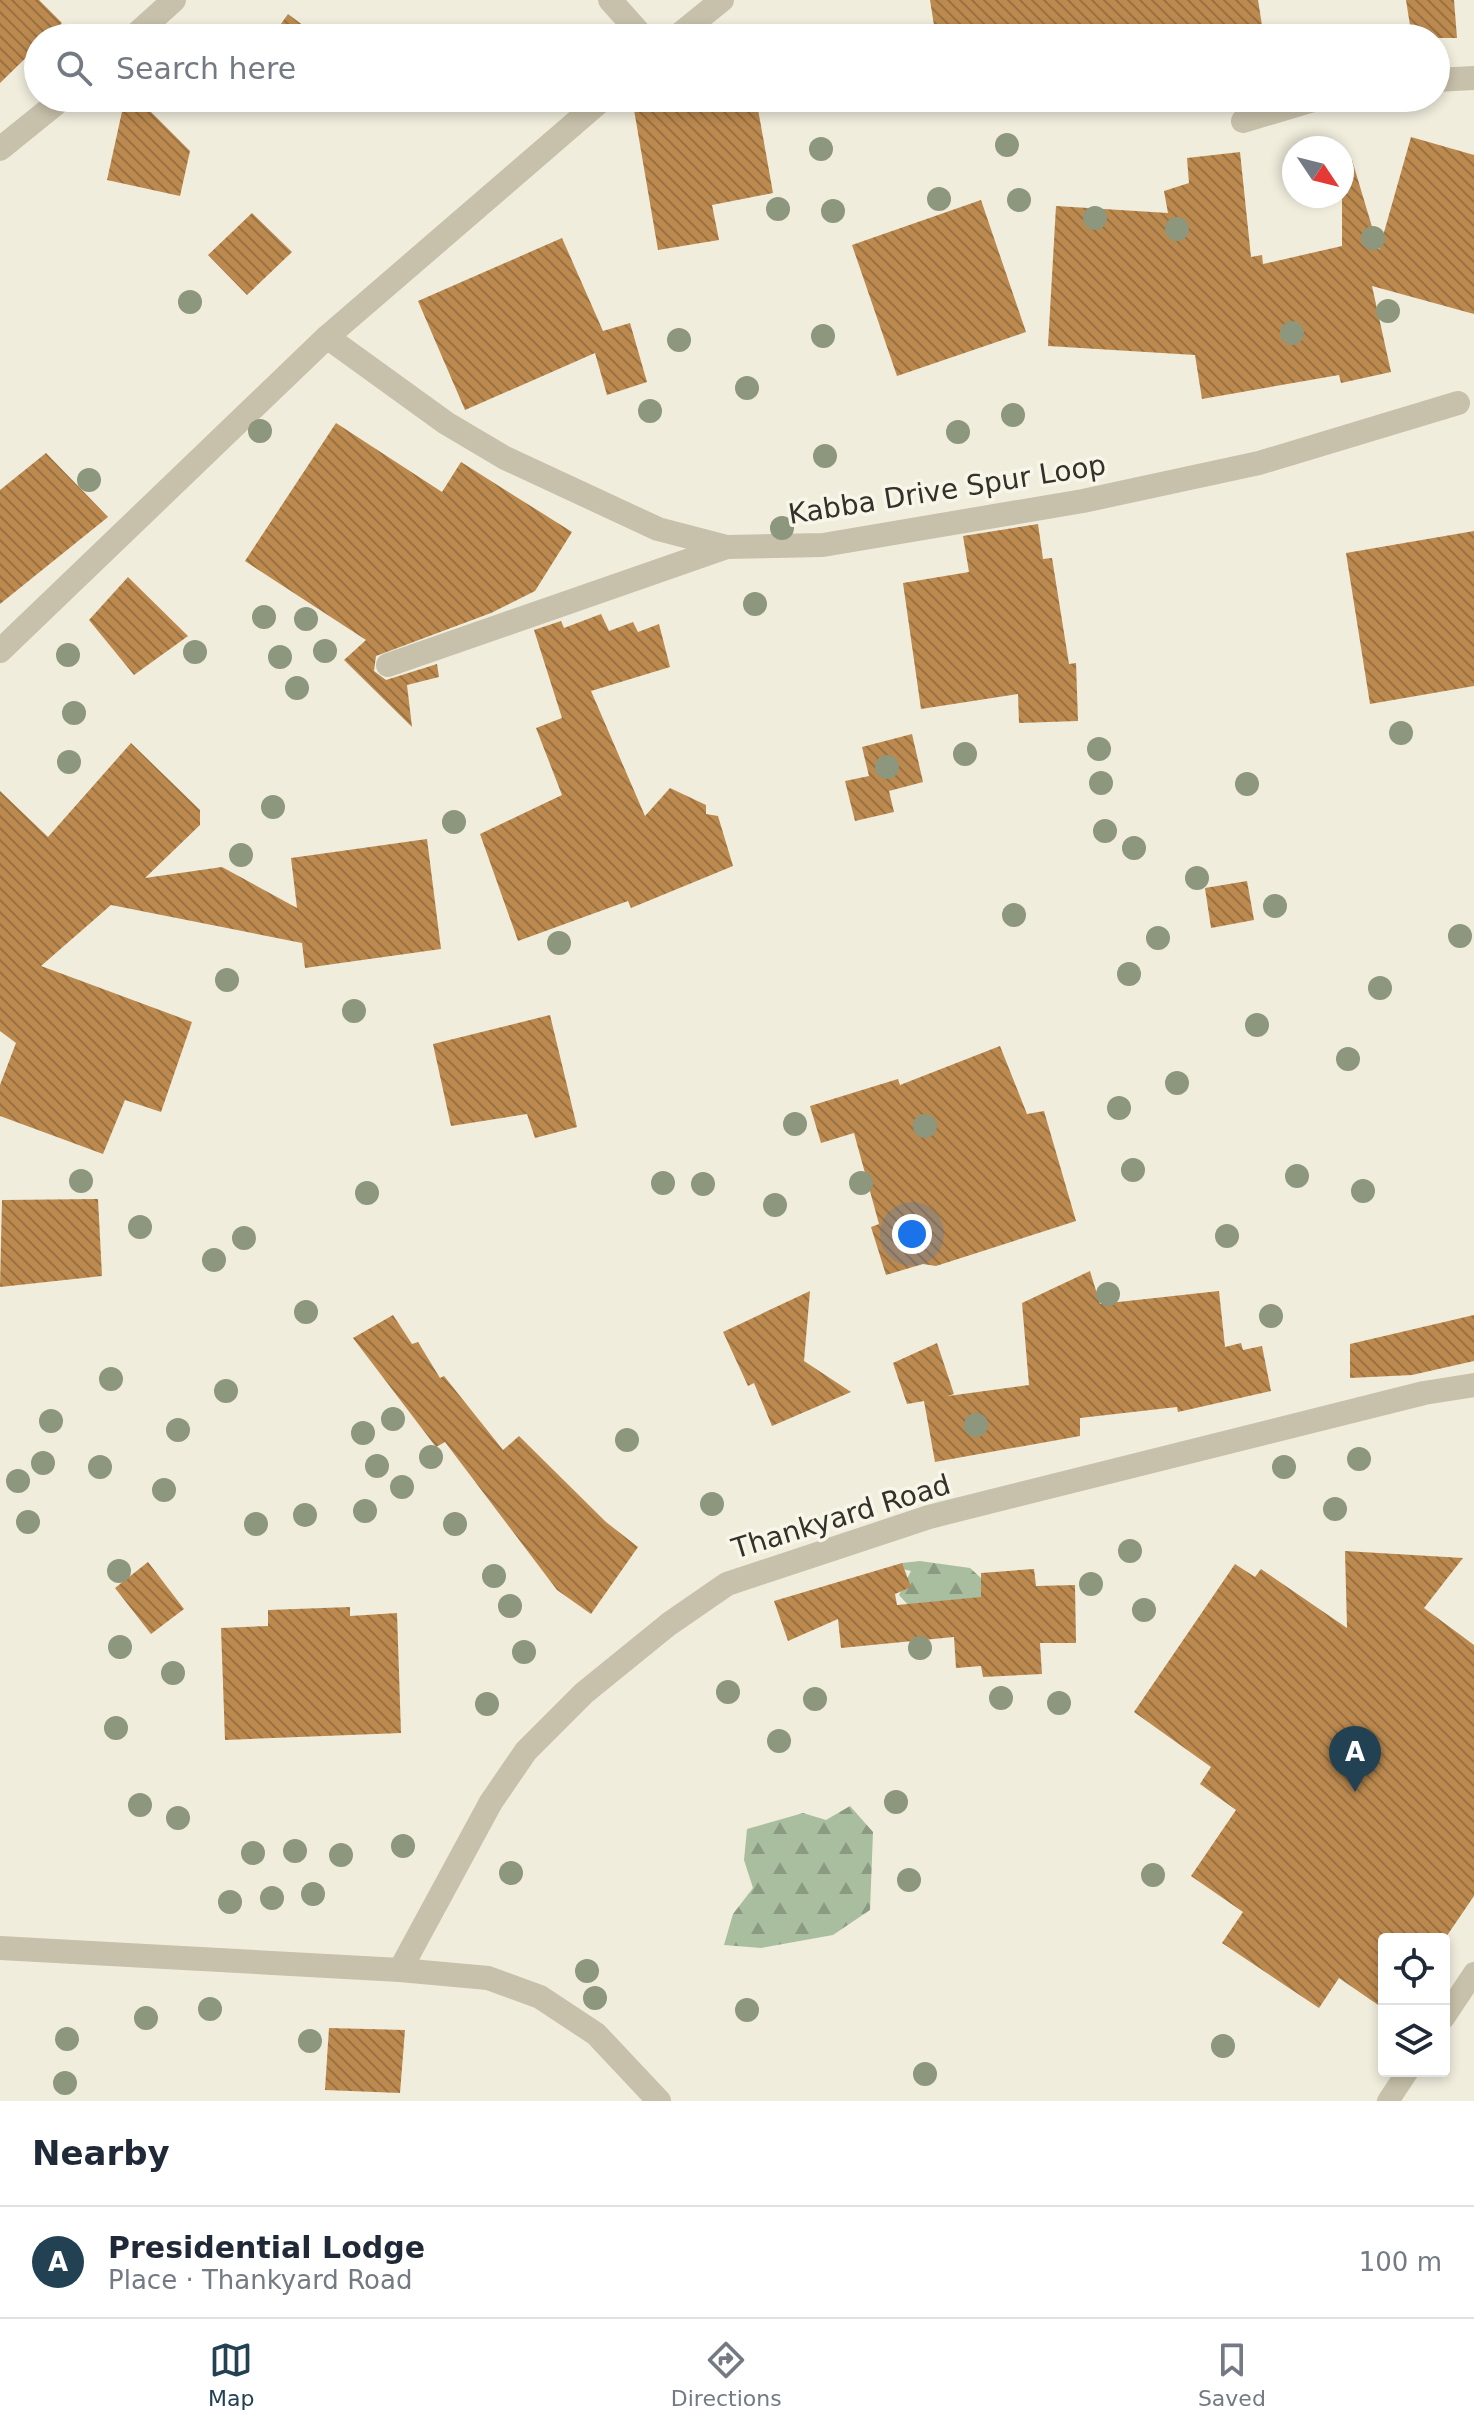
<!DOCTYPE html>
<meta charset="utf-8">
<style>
:root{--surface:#fff;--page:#f6f6f7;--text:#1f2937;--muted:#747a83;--line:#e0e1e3;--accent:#224153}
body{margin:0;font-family:"DejaVu Sans",sans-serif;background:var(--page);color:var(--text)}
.controls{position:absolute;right:24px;bottom:24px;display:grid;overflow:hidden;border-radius:8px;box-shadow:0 4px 12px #0003}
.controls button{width:72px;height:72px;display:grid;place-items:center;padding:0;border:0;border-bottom:2px solid var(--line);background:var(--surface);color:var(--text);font:40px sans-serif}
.compass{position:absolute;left:1282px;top:136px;width:72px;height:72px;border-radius:50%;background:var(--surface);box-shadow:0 4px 12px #0003;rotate:125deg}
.you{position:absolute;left:912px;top:1234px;width:28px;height:28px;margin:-20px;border:6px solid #fff;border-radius:50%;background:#1a73e8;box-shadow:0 0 0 12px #1a73e833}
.badge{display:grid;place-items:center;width:52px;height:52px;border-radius:50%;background:var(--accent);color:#fff;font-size:26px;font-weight:700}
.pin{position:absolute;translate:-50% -66px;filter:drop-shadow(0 2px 4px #0008)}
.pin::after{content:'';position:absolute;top:42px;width:28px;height:24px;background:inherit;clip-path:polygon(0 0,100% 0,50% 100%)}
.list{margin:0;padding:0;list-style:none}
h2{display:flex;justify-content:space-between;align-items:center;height:104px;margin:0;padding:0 32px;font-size:34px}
h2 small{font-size:26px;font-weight:400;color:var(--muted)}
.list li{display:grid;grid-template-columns:52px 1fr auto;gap:24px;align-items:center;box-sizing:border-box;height:112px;padding:0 32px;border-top:2px solid var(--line)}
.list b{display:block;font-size:30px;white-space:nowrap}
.list p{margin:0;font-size:26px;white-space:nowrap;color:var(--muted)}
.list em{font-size:26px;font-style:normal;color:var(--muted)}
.icon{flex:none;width:44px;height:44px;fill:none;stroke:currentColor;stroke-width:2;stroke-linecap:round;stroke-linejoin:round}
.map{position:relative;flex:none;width:1474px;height:2101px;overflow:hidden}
.search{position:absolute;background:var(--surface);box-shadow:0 4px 12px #0003;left:24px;right:24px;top:24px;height:88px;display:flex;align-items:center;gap:20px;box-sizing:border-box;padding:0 28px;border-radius:44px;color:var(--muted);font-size:30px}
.sheet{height:216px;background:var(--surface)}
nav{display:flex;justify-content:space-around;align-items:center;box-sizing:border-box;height:112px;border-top:2px solid var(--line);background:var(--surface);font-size:22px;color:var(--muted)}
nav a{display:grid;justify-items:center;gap:4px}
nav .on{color:var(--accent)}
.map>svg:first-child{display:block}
.forest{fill:url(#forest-firs)}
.building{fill:url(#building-back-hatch)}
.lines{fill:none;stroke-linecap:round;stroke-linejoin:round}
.lane{stroke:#c7c0aa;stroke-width:22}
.street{stroke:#c7c0aa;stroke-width:24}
.tree{fill:#8c977d}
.labels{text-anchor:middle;stroke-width:7;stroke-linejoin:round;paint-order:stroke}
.street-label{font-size:28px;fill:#353029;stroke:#f8f6e9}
</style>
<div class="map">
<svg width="1474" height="2101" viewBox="0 0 1474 2101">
<defs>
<pattern id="forest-firs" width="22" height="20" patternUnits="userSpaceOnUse" patternTransform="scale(2)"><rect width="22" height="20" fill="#a9be9e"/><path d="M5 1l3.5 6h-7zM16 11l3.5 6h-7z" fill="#8a9b81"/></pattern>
<pattern id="building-back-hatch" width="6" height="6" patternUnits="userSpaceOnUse" patternTransform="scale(2)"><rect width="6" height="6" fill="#bc8a4f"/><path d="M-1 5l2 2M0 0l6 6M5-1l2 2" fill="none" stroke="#9a7142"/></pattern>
</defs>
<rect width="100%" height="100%" fill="#f0eddd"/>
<!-- forest -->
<g class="forest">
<path d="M920,1561L970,1568L992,1588L989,1626L917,1615L899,1595L911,1571L898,1568L902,1563Z"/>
<path d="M850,1806L873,1832L870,1910L833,1935L761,1948L724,1945L733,1914L753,1888L744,1860L747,1829L803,1813L826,1820Z"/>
</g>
<!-- building -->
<g class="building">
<path d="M0,0H39L62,23L46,38H38V46L0,83Z"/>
<path d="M930,0H1258L1264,38H936Z"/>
<path d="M1406,0H1454L1457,38H1412Z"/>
<path d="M288,14L320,38H271Z"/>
<path d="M125,98H137L190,151L180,196L107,180Z"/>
<path d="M632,98H756L773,193L712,205L719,240L658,250Z"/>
<path d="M1411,137L1474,155V314L1372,286L1391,372L1341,383L1339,375L1202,399L1195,355L1048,346L1056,206L1168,213L1164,191L1189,183L1187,158L1240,152L1251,257L1262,255L1263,264L1342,246V162L1352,160L1379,250Z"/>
<path d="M981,200L1026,332L897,376L852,245Z"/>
<path d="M252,213L292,252L247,295L208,255Z"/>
<path d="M562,238L603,331L630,323L647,382L607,395L595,353L465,410L418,301Z"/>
<path d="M336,423L442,492L461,462L572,532L535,591L491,613L376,656L374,671L386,680L437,664L439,677L407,685L412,727L344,660L366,640L245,561Z"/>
<path d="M46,453L108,517L0,604V490Z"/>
<path d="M1038,524L1043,559L1052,558L1069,664L1076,663L1078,721L1019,723L1018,694L921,709L903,583L969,572L963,536Z"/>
<path d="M1474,531V686L1370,704L1346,553Z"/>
<path d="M128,577L188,636L134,675L89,620Z"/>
<path d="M601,614L609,631L633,622L638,632L659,624L670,667L591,691L645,816L670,788L706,805V814L718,816L733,866L631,908L628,901L518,941L480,834L562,795L536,728L562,718L534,630L561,621L564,628Z"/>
<path d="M912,734L923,782L889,791L894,812L855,821L845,781L869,776L862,747Z"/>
<path d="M131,743L200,810V825L145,878L222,867L297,908L291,858L427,839L441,949L305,968L302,943L111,905L41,966L192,1022L161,1112L125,1100L103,1154L0,1116V1085L16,1043L0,1031V791L48,837Z"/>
<path d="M1247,881L1254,920L1211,928L1205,888Z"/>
<path d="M550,1015L577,1127L535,1138L527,1114L451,1126L433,1044Z"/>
<path d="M1000,1046L1027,1114L1044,1111L1076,1221L936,1266L923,1264L886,1275L871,1227L879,1224L854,1133L821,1143L810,1106L898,1079L900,1085Z"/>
<path d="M98,1199L102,1276L0,1287L2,1200Z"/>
<path d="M1090,1271L1100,1304L1219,1291L1225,1347L1241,1343L1243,1350L1262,1346L1271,1391L1178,1412L1177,1407L1080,1418V1436L935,1462L924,1401L907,1404L893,1363L937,1343L954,1394L948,1396L1029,1385L1022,1303Z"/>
<path d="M810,1291L804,1361L851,1392L772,1426L754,1383L748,1386L723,1332Z"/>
<path d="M393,1315L412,1344L418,1342L440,1378L444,1376L503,1450L519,1436L606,1522L638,1547L591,1614L557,1590L445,1442L436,1447L353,1338Z"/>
<path d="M1474,1315V1361L1412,1375L1350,1378V1344Z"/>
<path d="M1345,1551L1463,1558L1424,1608L1474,1645V1896L1444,1940L1384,1939V2009L1339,1978L1319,2008L1222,1943L1243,1912L1191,1876L1236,1810L1200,1784L1211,1767L1134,1712L1235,1564L1255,1577L1261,1569L1347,1628Z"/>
<path d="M148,1562L184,1609L151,1634L115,1588Z"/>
<path d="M902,1563L911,1587L895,1594L897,1605L981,1597V1573L1034,1569L1036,1586L1075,1585L1076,1643H1040L1042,1674L983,1677L981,1666L956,1668L954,1637L841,1648L838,1619L788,1641L774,1601Z"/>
<path d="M350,1607V1616L397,1613L401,1733L225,1740L221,1628L268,1626V1610Z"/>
<path d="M329,2028L405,2030L400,2093L325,2090Z"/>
</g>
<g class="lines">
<!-- lane -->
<g class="lane">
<path d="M1444,2018L1474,1973"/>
<path d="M1388,2101L1408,2071"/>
</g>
<!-- street -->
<g class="street">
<path d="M610,0L644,38"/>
<path d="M132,38L174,0"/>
<path d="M675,38L722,0"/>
<path d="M1436,80L1474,78"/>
<path d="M604,98L327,337L446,423L505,458L658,529L727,547L823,545L1083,501L1259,463L1458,403"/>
<path d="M1243,121L1320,98"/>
<path d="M0,149L63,98"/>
<path d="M0,651L327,337"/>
<path d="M388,665L727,547"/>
<path d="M0,1948L400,1970L488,1978L540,1997L596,2034L659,2101"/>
<path d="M400,1970L491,1802L526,1751L584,1693L669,1624L727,1584L929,1517L1424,1393L1474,1385"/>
</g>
</g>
<!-- trees -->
<g class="tree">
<circle cx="1007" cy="145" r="12"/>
<circle cx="821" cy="149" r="12"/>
<circle cx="939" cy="199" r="12"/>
<circle cx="1019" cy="200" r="12"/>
<circle cx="778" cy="209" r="12"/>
<circle cx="833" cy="211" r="12"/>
<circle cx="1095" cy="218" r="12"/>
<circle cx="1177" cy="229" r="12"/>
<circle cx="1373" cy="238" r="12"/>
<circle cx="190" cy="302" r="12"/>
<circle cx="1388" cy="311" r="12"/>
<circle cx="1292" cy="333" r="12"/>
<circle cx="823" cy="336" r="12"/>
<circle cx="679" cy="340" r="12"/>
<circle cx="747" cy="388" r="12"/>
<circle cx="650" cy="411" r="12"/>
<circle cx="1013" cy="415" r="12"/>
<circle cx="260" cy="431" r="12"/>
<circle cx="958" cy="432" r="12"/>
<circle cx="825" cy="456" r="12"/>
<circle cx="89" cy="480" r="12"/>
<circle cx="782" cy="528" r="12"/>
<circle cx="755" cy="604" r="12"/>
<circle cx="264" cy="617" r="12"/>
<circle cx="306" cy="619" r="12"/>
<circle cx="325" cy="651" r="12"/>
<circle cx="195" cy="652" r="12"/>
<circle cx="68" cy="655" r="12"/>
<circle cx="280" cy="657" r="12"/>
<circle cx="297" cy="688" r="12"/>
<circle cx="74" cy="713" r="12"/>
<circle cx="1401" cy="733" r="12"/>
<circle cx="1099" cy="749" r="12"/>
<circle cx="965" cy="754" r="12"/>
<circle cx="69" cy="762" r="12"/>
<circle cx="887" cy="767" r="12"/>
<circle cx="1101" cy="783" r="12"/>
<circle cx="1247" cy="784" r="12"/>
<circle cx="273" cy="807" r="12"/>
<circle cx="454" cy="822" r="12"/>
<circle cx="1105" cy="831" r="12"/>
<circle cx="1134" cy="848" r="12"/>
<circle cx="241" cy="855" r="12"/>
<circle cx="1197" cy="878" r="12"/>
<circle cx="1275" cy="906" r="12"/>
<circle cx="1014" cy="915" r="12"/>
<circle cx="1460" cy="936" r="12"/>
<circle cx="1158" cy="938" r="12"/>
<circle cx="559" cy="943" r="12"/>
<circle cx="1129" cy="974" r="12"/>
<circle cx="227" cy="980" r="12"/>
<circle cx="1380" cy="988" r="12"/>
<circle cx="354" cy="1011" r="12"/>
<circle cx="1257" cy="1025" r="12"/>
<circle cx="1348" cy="1059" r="12"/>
<circle cx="1177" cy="1083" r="12"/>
<circle cx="1119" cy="1108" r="12"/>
<circle cx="795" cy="1124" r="12"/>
<circle cx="925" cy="1126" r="12"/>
<circle cx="1133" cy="1170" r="12"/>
<circle cx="1297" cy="1176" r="12"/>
<circle cx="81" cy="1181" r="12"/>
<circle cx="663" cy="1183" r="12"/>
<circle cx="861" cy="1183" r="12"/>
<circle cx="703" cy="1184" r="12"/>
<circle cx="1363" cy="1191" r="12"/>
<circle cx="367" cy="1193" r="12"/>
<circle cx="775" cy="1205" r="12"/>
<circle cx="140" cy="1227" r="12"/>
<circle cx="1227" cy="1236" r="12"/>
<circle cx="244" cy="1238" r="12"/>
<circle cx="214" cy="1260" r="12"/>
<circle cx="1108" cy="1294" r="12"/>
<circle cx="306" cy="1312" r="12"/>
<circle cx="1271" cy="1316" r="12"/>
<circle cx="111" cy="1379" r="12"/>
<circle cx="226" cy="1391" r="12"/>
<circle cx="393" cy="1419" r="12"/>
<circle cx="51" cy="1421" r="12"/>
<circle cx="976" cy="1425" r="12"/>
<circle cx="178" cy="1430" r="12"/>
<circle cx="363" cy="1433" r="12"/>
<circle cx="627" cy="1440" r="12"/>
<circle cx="431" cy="1457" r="12"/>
<circle cx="1359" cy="1459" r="12"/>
<circle cx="43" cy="1463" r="12"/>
<circle cx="377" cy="1466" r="12"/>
<circle cx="100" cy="1467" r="12"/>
<circle cx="1284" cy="1467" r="12"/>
<circle cx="18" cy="1481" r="12"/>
<circle cx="402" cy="1487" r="12"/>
<circle cx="164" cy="1490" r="12"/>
<circle cx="712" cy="1504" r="12"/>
<circle cx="1335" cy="1509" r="12"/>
<circle cx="365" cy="1511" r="12"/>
<circle cx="305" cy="1515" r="12"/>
<circle cx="28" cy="1522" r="12"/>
<circle cx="256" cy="1524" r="12"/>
<circle cx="455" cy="1524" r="12"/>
<circle cx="1130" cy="1551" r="12"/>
<circle cx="119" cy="1571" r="12"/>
<circle cx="494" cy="1576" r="12"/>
<circle cx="1091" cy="1584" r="12"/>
<circle cx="510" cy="1606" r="12"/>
<circle cx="1144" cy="1610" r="12"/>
<circle cx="120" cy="1647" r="12"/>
<circle cx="920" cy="1648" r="12"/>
<circle cx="524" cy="1652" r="12"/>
<circle cx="173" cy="1673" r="12"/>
<circle cx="728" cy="1692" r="12"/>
<circle cx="1001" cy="1698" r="12"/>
<circle cx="815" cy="1699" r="12"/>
<circle cx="1059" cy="1703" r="12"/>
<circle cx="487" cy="1704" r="12"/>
<circle cx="116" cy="1728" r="12"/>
<circle cx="779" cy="1741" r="12"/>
<circle cx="896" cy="1802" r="12"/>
<circle cx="140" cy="1805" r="12"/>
<circle cx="178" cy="1818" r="12"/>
<circle cx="403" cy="1846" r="12"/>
<circle cx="295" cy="1851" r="12"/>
<circle cx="253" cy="1853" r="12"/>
<circle cx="341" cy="1855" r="12"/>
<circle cx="511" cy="1873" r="12"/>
<circle cx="1153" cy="1875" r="12"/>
<circle cx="909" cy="1880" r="12"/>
<circle cx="313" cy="1894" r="12"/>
<circle cx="272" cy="1898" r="12"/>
<circle cx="230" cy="1902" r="12"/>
<circle cx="587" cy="1971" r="12"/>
<circle cx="595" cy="1998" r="12"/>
<circle cx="210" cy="2009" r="12"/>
<circle cx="747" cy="2010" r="12"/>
<circle cx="146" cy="2018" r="12"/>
<circle cx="67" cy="2039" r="12"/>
<circle cx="310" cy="2041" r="12"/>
<circle cx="1223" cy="2046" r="12"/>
<circle cx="925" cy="2074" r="12"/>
<circle cx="65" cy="2083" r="12"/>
</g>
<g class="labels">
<!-- street labels -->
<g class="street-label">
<text transform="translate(947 489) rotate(-9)" y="10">Kabba Drive Spur Loop</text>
<text transform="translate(841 1516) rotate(-17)" y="10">Thankyard Road</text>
</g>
</g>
</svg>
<div class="controls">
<button><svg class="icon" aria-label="locate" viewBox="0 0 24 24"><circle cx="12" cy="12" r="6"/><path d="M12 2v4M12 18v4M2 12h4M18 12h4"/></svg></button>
<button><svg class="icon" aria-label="layers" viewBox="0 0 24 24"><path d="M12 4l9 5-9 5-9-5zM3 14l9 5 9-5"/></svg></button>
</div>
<svg class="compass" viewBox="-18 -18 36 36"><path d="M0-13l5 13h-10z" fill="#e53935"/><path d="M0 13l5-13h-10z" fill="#747a83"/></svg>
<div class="you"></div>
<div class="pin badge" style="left:1355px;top:1792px">A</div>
<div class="search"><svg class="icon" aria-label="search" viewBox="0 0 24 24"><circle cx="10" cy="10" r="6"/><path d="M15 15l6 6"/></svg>Search here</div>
</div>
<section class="sheet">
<h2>Nearby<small></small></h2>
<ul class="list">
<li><span class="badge">A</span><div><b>Presidential Lodge</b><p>Place · Thankyard Road</p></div><em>100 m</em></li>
</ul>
</section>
<nav>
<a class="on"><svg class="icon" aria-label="map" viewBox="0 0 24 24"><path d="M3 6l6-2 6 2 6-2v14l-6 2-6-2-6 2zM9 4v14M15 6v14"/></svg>Map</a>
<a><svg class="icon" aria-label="directions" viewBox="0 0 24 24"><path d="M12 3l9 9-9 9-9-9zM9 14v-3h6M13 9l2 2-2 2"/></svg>Directions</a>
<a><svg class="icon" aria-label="saved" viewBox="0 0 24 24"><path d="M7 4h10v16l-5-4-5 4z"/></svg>Saved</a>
</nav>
